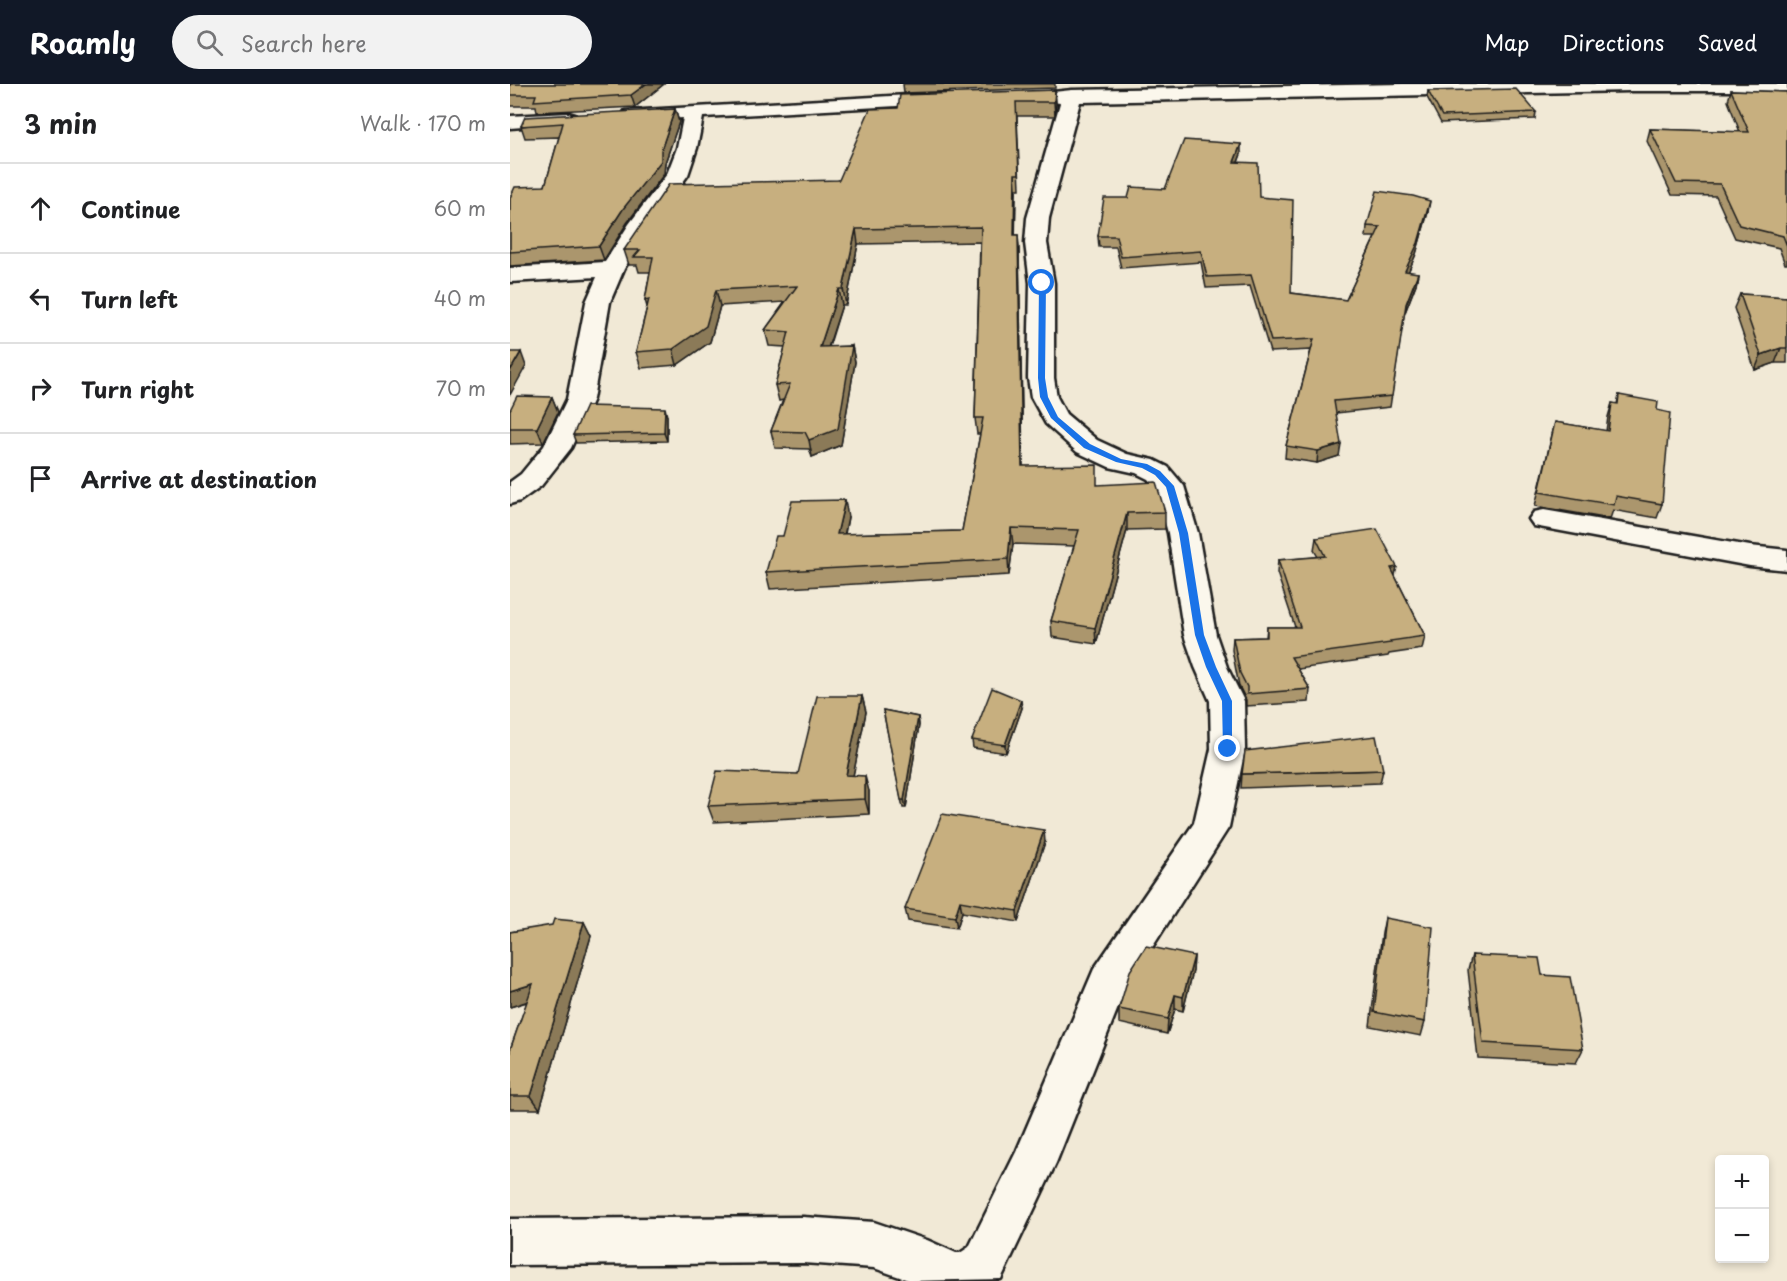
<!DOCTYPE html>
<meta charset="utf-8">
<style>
:root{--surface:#fff;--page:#f2f2f2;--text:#202124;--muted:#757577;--line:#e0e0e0;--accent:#111827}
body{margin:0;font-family:"Playpen Sans",sans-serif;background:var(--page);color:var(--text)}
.controls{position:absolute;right:18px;bottom:18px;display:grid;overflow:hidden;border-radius:6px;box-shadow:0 3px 9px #0003}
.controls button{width:54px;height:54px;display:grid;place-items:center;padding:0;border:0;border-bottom:2px solid var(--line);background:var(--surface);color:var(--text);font:30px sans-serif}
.stop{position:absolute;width:18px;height:18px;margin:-14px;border:4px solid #1a73e8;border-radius:50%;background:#fff}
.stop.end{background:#1a73e8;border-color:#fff;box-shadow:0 2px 6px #0008}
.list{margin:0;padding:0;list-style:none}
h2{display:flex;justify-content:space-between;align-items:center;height:78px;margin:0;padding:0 24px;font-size:26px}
h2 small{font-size:20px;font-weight:400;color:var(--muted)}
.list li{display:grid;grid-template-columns:39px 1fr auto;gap:18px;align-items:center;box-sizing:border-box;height:90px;padding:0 24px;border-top:2px solid var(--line)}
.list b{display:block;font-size:22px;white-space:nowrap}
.list em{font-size:20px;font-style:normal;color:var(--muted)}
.icon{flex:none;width:33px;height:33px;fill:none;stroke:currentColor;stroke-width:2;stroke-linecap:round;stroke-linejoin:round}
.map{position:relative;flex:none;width:1277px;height:1197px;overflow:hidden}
header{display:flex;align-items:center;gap:36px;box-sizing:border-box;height:84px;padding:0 30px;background:var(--accent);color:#fff}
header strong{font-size:28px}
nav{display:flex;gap:33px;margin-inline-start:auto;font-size:21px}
.search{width:420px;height:54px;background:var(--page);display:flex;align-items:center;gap:15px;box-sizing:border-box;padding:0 21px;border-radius:33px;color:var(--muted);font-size:22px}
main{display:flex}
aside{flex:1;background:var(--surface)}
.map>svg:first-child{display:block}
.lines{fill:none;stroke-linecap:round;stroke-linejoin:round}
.minor-casing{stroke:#1c1c1c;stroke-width:5}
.minor{fill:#fbf7ec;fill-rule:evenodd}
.wall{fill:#ab966d;stroke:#1c1c1c;stroke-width:1.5}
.shaded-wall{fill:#8b7a59;stroke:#1c1c1c;stroke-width:1.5}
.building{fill:#c7af7f;stroke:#1c1c1c;stroke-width:1.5}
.route{fill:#1a73e8}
</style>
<header>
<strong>Roamly</strong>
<div class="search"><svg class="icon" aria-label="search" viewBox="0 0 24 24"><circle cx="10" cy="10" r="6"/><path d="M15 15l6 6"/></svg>Search here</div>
<nav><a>Map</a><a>Directions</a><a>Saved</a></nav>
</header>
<main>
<aside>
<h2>3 min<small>Walk · 170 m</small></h2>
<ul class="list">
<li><svg class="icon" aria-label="ahead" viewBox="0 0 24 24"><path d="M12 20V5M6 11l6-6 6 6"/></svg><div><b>Continue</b></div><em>60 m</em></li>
<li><svg class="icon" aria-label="left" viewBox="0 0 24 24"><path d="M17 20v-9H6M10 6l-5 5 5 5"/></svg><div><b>Turn left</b></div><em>40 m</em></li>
<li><svg class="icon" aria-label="right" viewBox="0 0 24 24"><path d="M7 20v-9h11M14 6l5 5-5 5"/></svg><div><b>Turn right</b></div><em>70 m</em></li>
<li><svg class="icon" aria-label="arrive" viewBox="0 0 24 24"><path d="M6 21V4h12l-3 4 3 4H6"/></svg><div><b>Arrive at destination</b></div></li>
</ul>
</aside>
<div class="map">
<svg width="1277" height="1197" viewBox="0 0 1277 1197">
<rect width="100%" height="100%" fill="#f1e9d6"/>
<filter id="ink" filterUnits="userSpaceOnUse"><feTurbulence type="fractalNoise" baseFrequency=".0167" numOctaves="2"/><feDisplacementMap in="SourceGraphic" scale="12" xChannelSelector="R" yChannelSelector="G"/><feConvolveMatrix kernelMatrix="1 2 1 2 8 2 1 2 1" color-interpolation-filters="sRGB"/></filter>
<g filter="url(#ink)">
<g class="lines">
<defs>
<g id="minor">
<path d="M893,0H1277V7H1120L570,18L539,134L537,159L544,199V294L547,313L556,330L587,356L617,370L644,376L658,383L674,402L688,449L706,551L717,583L734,617L735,665L719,743L615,906L546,1079L491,1195L401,1197L364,1184L293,1179L0,1181V1135L293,1133L364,1138L417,1156L446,1169H450L459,1163L507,1066L584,885L684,739L701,665L700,617L685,583L674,551L658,449L646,404L638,395L626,389L599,383L567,368L536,340L521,313L518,294L520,199L515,159L517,134L550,19L534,17L531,13L534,9L562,6Z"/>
<path d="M433,9L440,11L443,15L440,19L193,33L187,64L178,91L137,147L114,185L100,218L83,315L61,364L31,402L10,417L0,420V398L11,390L34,362L57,315L76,218L87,193L0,198V184L95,178L119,140L157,90L167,64L173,34L122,37L115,35L112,31L115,27Z"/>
<path d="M58,29L65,31L68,35L65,39L0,44V32Z"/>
<path d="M1034,426L1240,462L1277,466V486L1240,482L1024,442L1019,435L1024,428Z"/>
</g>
</defs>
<!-- minor casing -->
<use href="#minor" class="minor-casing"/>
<!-- minor -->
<use href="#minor" class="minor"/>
</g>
<!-- wall -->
<g class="wall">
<path d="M0,0H154L125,23L27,28L26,22H0Z"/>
<path d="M393,0H545V4L394,9Z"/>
<path d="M545,6L546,20L545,32H507L510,105H506L505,151H508L509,166L513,382L587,401L655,428V445L617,446L586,560L542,553L541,537L564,462L503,460L499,491L260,505L256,488L273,452L338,433L335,450L452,447L470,350H467L465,334L470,158L348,160L336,221H332L319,263L342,262L345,278L331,361L302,373L299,365L265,364L261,347L273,316L269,317L265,301L275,263L259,262L255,246L275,218L210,222L200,258L167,281L131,284L126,268L137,223L135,216L140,188H129L127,181H119L114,166L329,96L388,24Z"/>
<path d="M1221,6L1277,8V180H1275L1269,164L1225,154L1206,112L1162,111L1137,57L1140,45L1230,48L1218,17Z"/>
<path d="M918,7L1026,28L1025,35L931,39L917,13Z"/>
<path d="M165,25L169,38L155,79L154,90L117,139L94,176L0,182V114L35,102L49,53L15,54L11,42Z"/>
<path d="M731,70L728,78L749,113L781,209L836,216L865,153H856L857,142L918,128L906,170L898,188L908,189L906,200L894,231L880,323L826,329L829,372L807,379L775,374L776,362L801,266L760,268L740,202L696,204L691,178L611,184L606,163H589L588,152L618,114L655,105Z"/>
<path d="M1230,210L1277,213V279H1265L1245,286L1224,224Z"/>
<path d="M1109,311L1147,326L1152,420L1147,434L1103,426L1100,435L1025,422L1045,338L1096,347L1098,333L1102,319L1107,320Z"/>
<path d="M42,313L48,328L33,359L0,360V326Z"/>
<path d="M157,332V357L66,359L63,351Z"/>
<path d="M806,454L885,492L915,552L912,565L879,570L878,572L788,585L800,605L799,618L736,622V616L729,602L722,566L723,554L756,553L757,543H785L767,489L768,476L808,473L804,466Z"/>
<path d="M352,612L356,628L343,691L359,707V730L204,738L198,722L288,690Z"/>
<path d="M512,624L496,669L463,664L462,656Z"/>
<path d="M373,626L408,633L409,641L396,724H393Z"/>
<path d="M873,686L870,699L731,704L732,690Z"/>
<path d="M535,758L508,838L452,828L447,844L398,837L395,825Z"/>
<path d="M875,834L915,938L911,952L860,942L872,849Z"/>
<path d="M74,838L81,852L30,1025H0V966L17,918L0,923V848Z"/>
<path d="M962,871L1032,891L1073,965L1066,979L968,974L958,886Z"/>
<path d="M684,872L683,887L673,927L665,925L657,950L609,939V925Z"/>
</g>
<!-- shaded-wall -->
<g class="shaded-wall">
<path d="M136,0H154L125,23L121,11Z"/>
<path d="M545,6L546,20L545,32L544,18Z"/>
<path d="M165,25L169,38L155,79L154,90L117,139L94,176L89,162L151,66Z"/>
<path d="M731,60V70L724,89V78Z"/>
<path d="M505,90L506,105L505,166L504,151Z"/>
<path d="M920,117L918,128L906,170L894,198L895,187Z"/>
<path d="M346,145L348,160L336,221L333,205Z"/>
<path d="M508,151L509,166L513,398L512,382Z"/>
<path d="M908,189L906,200L894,231L896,220Z"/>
<path d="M329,205L332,221L313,279L310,263Z"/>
<path d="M206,206L210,222L200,258L167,281L163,265Z"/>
<path d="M342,262L345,278L331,361L302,373L299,356Z"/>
<path d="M1271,264L1265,279L1245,286L1251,271Z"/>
<path d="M11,268L16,282L0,311V287Z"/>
<path d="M42,313L48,328L33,359L27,344Z"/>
<path d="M155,324L157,332V357L154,349Z"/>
<path d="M831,360L829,372L807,379L808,367Z"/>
<path d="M335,416L338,433L331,467L327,450Z"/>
<path d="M617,429V446L586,560L585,544Z"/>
<path d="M501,444L503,460L499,491L498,475Z"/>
<path d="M887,483L884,495L881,484Z"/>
<path d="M352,612L356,628L340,707L336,691Z"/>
<path d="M511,616L512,624L496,669L495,661Z"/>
<path d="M408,633L409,641L396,724L394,716Z"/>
<path d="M355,692L359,707V730L355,715Z"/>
<path d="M534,746L535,758L508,838L507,827Z"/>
<path d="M450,817L452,828L447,844L445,833Z"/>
<path d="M74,838L81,852L30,1025L21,1012Z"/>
<path d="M684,872L683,887L673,927V913Z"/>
<path d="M23,900L31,913L0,923V907Z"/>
<path d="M665,911V925L657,950L658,935Z"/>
</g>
<!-- building -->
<g class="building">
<path d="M0,0H136L121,11L24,17L26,11H0Z"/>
<path d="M1006,5L1026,28L932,32L918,7Z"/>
<path d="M545,6L544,18H506L509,90H505L504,151H508L512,382L587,381V401L646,398L655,428L617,429L585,544L541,537L569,446L501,444L498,475L256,488L266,452H273L282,417L335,416L327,450L452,447L473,334H465L471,143L346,145L333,205H329L310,263L342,262L328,345L299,356L295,348L261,347L280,300L265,301L279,248L255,246L287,202L206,206L196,242L163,265L126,268L139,215L135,216L143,173H124L130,166H114L159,100L329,96L360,25L388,24L390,11Z"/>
<path d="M1221,6L1277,8V162L1273,152L1229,141L1210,100L1166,99L1140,45L1239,48Z"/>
<path d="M165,25L151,66V77L113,125L89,162L0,168V114L5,103L35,102L53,39L11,42L15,33Z"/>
<path d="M674,56L731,60L724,78L748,79L749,113L783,116L781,209L836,216L870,143L857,142L867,107L903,112L920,117L908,159L895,187L908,189L896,220L882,312L824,317L831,360L808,367L776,362L804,255L761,257L741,191L697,193L691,167L611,173L606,152H588L594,114H618L621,103L655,105Z"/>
<path d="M1230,210L1277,213V264H1271L1251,271Z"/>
<path d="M0,268H11L0,287Z"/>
<path d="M1109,311L1148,318L1147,326L1160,329L1152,420L1106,412L1104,421L1029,408L1045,338L1098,347L1102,319L1108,320Z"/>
<path d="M7,312L42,313L27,344H0V326Z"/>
<path d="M76,322L155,324L154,349L63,351Z"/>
<path d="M867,445L887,483L881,484L915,552L880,557L881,559L781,573L800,605L737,610V603L730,589L723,554L757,553V543H790L768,476L815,472L806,454Z"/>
<path d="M482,604L511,616L495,661L462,656Z"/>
<path d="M307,612H352L336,691L355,692V715L198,722L207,687L288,690Z"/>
<path d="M373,626L408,633L394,716H391Z"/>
<path d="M866,652L873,686L732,690L735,667Z"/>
<path d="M432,730L534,746L507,827L450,817L445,833L395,825Z"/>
<path d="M875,834L923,843L915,938L864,928Z"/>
<path d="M44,835L74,838L21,1012H0V966L23,900L0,907V848L42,841Z"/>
<path d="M636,862L684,872L673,913L665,911L658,935L609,925L620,887Z"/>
<path d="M962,871L1029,874L1032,891L1060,893L1073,965L973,959Z"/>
</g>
</g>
<!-- route -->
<path class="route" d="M532,197L536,199L535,294L538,313L548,333L580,360L611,375L637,380L650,387L664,402L678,449L694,551L706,583L722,617V668H714L713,665L712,617L696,583L685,551L669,449L656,403L645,391L632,384L606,378L574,364L541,334L530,313L528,294L529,199Z"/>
</svg>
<div class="controls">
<button>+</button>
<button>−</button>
</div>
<div class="stop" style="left:532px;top:199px"></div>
<div class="stop end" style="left:718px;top:665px"></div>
</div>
</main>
